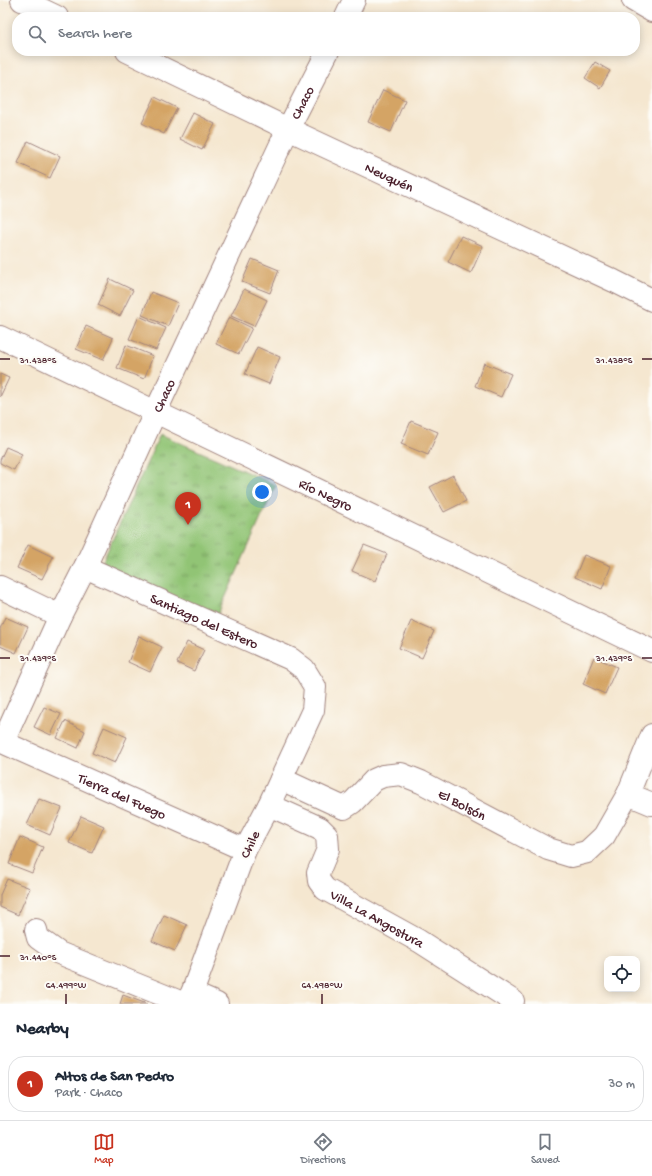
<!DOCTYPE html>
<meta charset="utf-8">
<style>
:root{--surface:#fff;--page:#f2f2f3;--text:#1f2937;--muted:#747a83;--line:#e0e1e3;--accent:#c8321e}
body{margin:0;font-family:"Gochi Hand",sans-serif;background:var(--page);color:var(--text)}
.controls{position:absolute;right:12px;bottom:12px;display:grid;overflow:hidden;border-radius:8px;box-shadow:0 2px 10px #0003}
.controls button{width:36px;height:36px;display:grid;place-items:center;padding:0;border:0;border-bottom:1px solid var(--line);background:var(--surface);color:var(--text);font:20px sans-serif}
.you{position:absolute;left:262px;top:492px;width:14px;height:14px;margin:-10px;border:3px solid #fff;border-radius:50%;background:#1a73e8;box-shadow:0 0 0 6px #1a73e833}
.badge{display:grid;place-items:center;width:26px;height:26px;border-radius:50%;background:var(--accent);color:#fff;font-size:13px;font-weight:700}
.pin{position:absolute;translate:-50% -33px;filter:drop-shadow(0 1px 2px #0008)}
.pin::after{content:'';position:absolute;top:21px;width:14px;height:12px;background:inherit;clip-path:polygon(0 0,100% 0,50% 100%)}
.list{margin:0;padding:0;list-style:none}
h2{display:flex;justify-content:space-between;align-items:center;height:52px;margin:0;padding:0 16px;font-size:17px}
h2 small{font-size:13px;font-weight:400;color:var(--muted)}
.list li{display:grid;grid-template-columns:26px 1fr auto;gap:12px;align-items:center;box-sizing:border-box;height:56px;margin:0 8px 8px;padding:0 8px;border:1px solid var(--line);border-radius:16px}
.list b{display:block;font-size:15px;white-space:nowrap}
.list p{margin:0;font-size:13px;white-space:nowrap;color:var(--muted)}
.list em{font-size:13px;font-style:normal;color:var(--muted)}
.icon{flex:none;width:22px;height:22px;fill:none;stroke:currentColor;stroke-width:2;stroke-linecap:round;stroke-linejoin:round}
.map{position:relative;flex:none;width:652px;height:1004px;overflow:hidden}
.search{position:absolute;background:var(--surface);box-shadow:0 2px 10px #0003;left:12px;right:12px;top:12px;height:44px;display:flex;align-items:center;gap:10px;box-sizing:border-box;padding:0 14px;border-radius:16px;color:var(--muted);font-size:15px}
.sheet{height:116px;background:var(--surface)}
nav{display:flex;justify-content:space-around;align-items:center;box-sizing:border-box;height:56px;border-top:1px solid var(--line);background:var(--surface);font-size:11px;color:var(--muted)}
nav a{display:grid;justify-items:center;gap:2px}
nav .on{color:var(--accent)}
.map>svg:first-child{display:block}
.grass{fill:url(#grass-tufts);stroke:#6e7250}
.building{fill:#d4a465}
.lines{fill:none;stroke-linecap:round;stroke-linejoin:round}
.minor-casing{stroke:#a0837e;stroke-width:24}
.minor{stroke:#fff;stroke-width:22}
.ticks{fill:none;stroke:#4a1f2b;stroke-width:1.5}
.labels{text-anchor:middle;stroke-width:4;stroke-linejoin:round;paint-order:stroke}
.street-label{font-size:14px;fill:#4a1f2b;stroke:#fdfcf7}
.ticks-label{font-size:10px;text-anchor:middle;fill:#4a1f2b;stroke:#fdfcf7;stroke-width:4;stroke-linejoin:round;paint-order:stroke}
</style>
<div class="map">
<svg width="652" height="1004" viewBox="0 0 652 1004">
<defs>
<pattern id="grass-tufts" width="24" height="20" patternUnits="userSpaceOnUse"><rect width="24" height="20" fill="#91c475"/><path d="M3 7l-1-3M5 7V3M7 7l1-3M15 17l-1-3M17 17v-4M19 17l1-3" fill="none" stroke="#789f60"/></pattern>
</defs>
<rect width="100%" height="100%" fill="#fdfcf7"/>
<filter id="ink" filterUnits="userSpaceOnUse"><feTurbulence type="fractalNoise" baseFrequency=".025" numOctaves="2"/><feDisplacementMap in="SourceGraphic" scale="8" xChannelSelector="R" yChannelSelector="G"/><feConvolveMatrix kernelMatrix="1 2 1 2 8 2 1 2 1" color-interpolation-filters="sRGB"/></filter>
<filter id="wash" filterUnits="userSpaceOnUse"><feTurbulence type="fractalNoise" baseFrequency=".012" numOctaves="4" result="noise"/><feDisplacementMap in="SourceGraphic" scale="16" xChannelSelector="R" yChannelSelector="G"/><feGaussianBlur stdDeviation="0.9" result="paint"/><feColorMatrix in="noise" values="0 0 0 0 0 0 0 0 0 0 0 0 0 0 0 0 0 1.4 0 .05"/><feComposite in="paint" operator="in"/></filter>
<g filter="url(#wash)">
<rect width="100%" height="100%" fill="#f5e7d0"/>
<!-- grass -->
<path class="grass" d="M160,434L276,485L217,616L101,565Z"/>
<g id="blocks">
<!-- building -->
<g class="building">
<path d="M595,62L610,71L600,88L585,78Z"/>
<path d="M383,90L405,100L391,132L368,122Z"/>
<path d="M155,97L177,108L164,134L142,123Z"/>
<path d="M193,113L215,124L202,150L180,139Z"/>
<path d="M28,141L60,156L50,178L18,163Z"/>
<path d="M461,236L483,246L471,273L448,262Z"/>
<path d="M252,259L279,270L270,293L242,282Z"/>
<path d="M110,279L133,290L120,316L98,305Z"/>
<path d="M244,289L267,300L254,326L231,316Z"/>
<path d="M151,292L178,303L168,326L142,315Z"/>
<path d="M139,316L166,328L156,350L129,339Z"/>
<path d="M229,317L252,328L239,354L216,344Z"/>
<path d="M86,326L113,338L103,360L76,349Z"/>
<path d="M126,345L153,356L144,379L117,368Z"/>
<path d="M257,347L280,357L269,384L245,374Z"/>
<path d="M484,363L511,374L501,397L475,386Z"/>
<path d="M0,374L9,378L0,397Z"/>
<path d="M411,421L438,432L428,455L401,444Z"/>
<path d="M6,447L22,454L14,470L0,463V460Z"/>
<path d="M453,475L466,501L444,512L430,487Z"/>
<path d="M28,545L53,557L42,579L17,568Z"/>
<path d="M364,545L387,554L375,581L352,571Z"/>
<path d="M584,555L611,566L602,589L575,577Z"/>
<path d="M5,617L28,627L16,653L0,646V629Z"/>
<path d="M411,621L434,631L422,658L399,648Z"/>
<path d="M139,636L162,647L150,672L128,662Z"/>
<path d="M187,642L204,650L194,671L177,663Z"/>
<path d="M594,657L617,667L605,694L583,684Z"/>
<path d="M44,707L61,714L51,735L34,727Z"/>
<path d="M65,721L85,731L78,748L57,738Z"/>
<path d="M104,727L127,737L115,763L92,753Z"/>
<path d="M39,799L62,808L50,835L27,825Z"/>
<path d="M81,816L104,826L92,853L69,843Z"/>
<path d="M20,837L43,847L32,873L9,864Z"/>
<path d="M7,879L30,888L18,915L0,907V895Z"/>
<path d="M164,915L187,925L175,951L152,941Z"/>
<path d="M123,995L147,1004H120Z"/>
</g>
</g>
</g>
<g filter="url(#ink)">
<use href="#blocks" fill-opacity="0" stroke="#a0837e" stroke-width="1"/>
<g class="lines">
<defs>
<g id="minor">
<path d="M22,0L57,17"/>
<path d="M633,0L652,11"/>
<path d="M346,17L354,0"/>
<path id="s1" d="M127,51L288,129L614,281L652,300"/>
<path id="s2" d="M0,337L652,651"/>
<path id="s3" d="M85,567L291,659L304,669L315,687L313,710L269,805L245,850L192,993L186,1004"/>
<path d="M0,587L60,616"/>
<path id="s4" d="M0,741L245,850"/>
<path id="s5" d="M3,742L60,616L85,567L155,413L288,129L328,51"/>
<path id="s6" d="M281,779L344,808L353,802L374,780L383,776L401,774L421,782L548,849L571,856L587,852L604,836L628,794L652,735"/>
<path d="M628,794L652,804"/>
<path id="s7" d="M269,805L320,828L327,835L328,849L318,873L319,881L325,889L419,941L513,1001"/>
<path d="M36,930L38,938L59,953L185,1004"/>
<path d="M192,993L217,1004"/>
</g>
</defs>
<!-- minor casing -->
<use href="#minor" class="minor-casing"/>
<!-- minor -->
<use href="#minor" class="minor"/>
</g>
</g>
<!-- ticks -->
<path class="ticks" d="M0,359H10M642,359H652M0,658H10M642,658H652M0,956H10M66,994V1004M322,994V1004"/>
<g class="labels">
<!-- street labels -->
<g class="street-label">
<text dy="5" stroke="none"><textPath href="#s5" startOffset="706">Chaco</textPath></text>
<text dy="5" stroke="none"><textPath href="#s1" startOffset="291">Neuquén</textPath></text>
<text dy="5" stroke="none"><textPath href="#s5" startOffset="382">Chaco</textPath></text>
<text dy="5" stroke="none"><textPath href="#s2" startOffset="362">Río Negro</textPath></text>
<text dy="5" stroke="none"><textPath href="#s3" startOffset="131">Santiago del Estero</textPath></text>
<text dy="5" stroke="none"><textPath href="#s4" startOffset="134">Tierra del Fuego</textPath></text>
<text dy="5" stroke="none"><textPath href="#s6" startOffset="207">El Bolsón</textPath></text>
<text transform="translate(249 844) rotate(-65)" y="5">Chile</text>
<text dy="5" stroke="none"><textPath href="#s7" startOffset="184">Villa La Angostura</textPath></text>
</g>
</g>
<g class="ticks-label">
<text x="38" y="363">31.438°S</text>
<text x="614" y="363">31.438°S</text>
<text x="38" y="661">31.439°S</text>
<text x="614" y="661">31.439°S</text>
<text x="38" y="960">31.440°S</text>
<text x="66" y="988">64.499°W</text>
<text x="322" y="988">64.498°W</text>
</g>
</svg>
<div class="controls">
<button><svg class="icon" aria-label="locate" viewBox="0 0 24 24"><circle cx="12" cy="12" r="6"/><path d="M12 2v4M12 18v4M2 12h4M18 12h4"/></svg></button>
</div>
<div class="you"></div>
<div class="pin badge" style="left:188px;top:525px">1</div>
<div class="search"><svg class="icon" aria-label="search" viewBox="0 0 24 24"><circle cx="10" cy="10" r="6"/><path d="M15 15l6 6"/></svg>Search here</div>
</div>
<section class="sheet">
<h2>Nearby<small></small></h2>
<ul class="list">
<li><span class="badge">1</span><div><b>Altos de San Pedro</b><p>Park · Chaco</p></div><em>30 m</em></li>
</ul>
</section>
<nav>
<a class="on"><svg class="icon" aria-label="map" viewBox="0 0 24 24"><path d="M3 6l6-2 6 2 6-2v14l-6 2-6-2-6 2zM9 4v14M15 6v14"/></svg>Map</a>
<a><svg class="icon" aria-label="directions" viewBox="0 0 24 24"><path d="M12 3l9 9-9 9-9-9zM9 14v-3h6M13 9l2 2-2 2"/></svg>Directions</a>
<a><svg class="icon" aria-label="saved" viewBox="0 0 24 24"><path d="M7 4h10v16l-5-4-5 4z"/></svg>Saved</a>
</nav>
